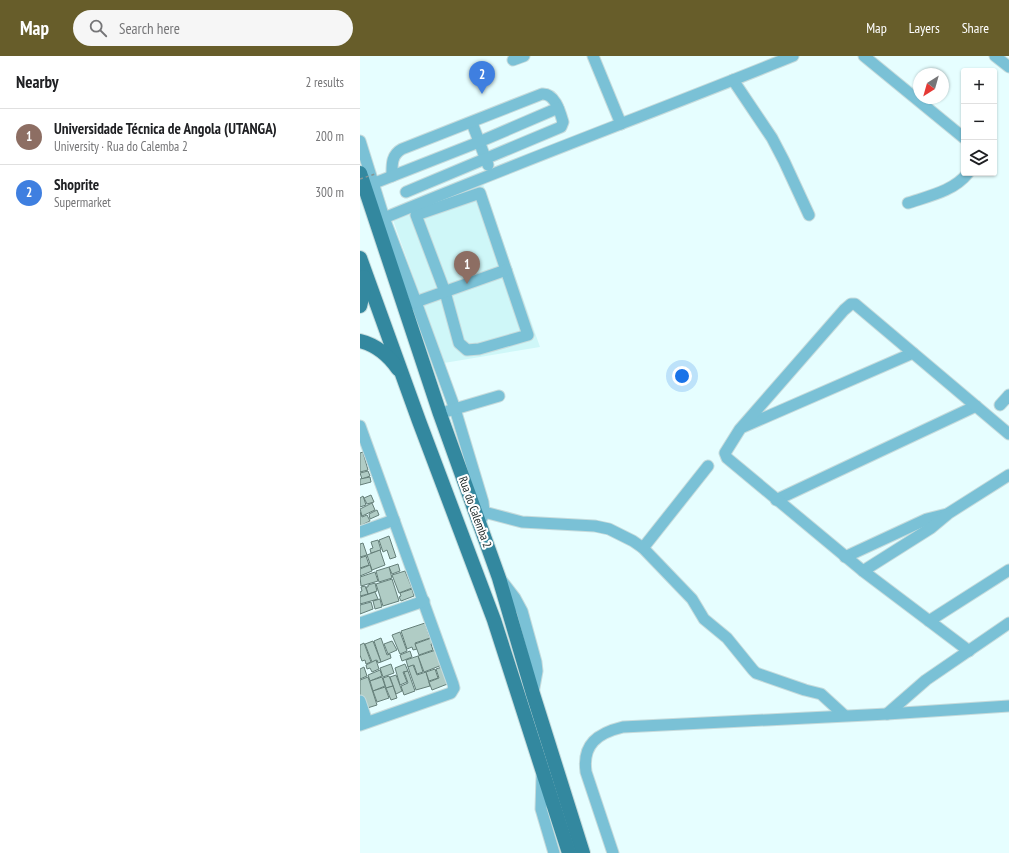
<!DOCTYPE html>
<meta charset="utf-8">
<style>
:root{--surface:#fff;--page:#f6f6f6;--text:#202124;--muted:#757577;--line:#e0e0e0;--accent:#675d2a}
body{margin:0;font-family:"PT Sans Narrow",sans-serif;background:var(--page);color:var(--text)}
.controls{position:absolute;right:12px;top:12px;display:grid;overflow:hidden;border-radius:4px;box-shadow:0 1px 3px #0004}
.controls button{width:36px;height:36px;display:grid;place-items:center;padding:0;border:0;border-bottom:1px solid var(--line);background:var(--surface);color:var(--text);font:20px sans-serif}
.compass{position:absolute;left:553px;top:12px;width:36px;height:36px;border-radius:50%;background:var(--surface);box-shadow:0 1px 3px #0004;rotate:217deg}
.you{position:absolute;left:322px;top:320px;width:14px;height:14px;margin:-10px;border:3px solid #fff;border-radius:50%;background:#1a73e8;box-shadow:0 0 0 6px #1a73e833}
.badge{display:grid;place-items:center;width:26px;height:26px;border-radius:50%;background:var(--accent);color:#fff;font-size:13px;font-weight:700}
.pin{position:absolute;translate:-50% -33px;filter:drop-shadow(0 1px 2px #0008)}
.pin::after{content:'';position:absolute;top:21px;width:14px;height:12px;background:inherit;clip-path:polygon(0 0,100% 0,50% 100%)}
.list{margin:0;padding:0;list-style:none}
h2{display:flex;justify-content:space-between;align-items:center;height:52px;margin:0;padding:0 16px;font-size:17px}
h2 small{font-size:13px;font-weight:400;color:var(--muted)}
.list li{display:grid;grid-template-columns:26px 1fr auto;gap:12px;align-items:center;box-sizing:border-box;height:56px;padding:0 16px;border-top:1px solid var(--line)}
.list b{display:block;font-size:15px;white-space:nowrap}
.list p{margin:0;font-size:13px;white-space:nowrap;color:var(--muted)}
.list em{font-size:13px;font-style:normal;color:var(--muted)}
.icon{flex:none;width:22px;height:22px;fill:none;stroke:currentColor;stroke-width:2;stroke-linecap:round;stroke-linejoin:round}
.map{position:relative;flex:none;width:649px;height:797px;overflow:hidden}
header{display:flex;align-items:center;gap:24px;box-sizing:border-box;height:56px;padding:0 20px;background:var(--accent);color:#fff}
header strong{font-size:19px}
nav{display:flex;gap:22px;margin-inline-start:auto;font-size:14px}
.search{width:280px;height:36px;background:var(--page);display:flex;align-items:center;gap:10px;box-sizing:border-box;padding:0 14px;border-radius:22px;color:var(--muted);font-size:15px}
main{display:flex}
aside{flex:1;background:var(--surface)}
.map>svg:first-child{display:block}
.built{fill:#cff7f8}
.building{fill:#b0ccc5;stroke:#657f79}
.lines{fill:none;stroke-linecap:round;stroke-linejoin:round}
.minor-casing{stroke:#c6dbdc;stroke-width:13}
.major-casing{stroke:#c6dbdc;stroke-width:16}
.minor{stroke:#7ac1d6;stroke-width:11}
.major{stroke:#33889f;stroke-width:14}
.path-bridge{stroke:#849696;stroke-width:1.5;stroke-dasharray:3 3;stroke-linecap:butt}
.labels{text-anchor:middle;stroke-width:4;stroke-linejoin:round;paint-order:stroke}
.street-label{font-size:12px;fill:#1b2626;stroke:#fff}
</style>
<header>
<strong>Map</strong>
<div class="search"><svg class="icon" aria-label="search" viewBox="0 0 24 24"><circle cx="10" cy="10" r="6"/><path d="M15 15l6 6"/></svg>Search here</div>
<nav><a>Map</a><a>Layers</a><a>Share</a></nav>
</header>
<main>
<aside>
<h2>Nearby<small>2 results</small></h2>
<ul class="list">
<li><span class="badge" style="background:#8d6e63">1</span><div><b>Universidade Técnica de Angola (UTANGA)</b><p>University · Rua do Calemba 2</p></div><em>200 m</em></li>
<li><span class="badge" style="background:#3f7fe0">2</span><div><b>Shoprite</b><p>Supermarket</p></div><em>300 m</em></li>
</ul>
</aside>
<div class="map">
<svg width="649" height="797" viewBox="0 0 649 797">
<rect width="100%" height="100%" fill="#e6feff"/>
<!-- built -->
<path class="built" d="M123,128L180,291L84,307L33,164Z"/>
<!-- building -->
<g class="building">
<path d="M3,396L8,414L0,416V397Z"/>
<path d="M8,415L10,420L2,423L0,417Z"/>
<path d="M10,421L11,426L0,429V423Z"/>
<path d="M11,439L14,446L7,448L4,442Z"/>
<path d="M3,440L6,449L0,451V442Z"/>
<path d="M12,447L15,454L2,460L0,453Z"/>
<path d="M17,454L19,459L10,463L9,458Z"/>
<path d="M0,456L2,461L7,459L10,465L0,470Z"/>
<path d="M29,480L36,501L30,503L27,494L23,496L19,484Z"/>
<path d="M18,484L21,494L11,497L10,493L13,492L11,486Z"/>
<path d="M3,487L7,499L0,501V488Z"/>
<path d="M20,494L25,509L12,514L7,499Z"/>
<path d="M6,500L9,509L0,512V502Z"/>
<path d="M38,508L40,515L32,518L29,511Z"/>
<path d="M10,509L12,515L0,520V513Z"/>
<path d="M29,511L32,522L19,526L16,515Z"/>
<path d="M45,515L52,532L39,537L32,519Z"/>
<path d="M15,516L18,525L1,530L0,521Z"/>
<path d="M32,523L39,545L23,550L16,528Z"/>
<path d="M15,527L17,535L8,538L6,531H8V529Z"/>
<path d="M5,530L8,538L0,540V536L2,535L1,531Z"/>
<path d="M52,533L54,540L41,545L39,541L41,540L40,537Z"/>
<path d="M15,536L18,543L0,548V541Z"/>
<path d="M20,543L22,551L15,553L13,545Z"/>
<path d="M11,546L13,553L0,558V549Z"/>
<path d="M65,567L70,582L55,587L57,593L53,594L52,591L47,593L41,575Z"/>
<path d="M40,576L47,595L40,598L32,579Z"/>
<path d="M74,581L76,587L71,588L73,594L59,599L55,588Z"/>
<path d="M21,582L27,599L30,598L31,602L21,606L14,585Z"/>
<path d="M13,585L21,606L18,607L17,604L12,606L5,588Z"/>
<path d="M32,585L37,594L28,598L24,588Z"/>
<path d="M4,587L11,606L6,608L5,604L2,605L0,599V589Z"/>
<path d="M76,594L82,609L64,616L58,600Z"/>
<path d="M50,595L52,601L42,605L40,599Z"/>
<path d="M58,600L63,616L57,618L54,609L48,611L46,604Z"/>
<path d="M16,604L19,613L12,616L10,612L7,613L6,609Z"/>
<path d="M31,608L34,617L23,621L20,612Z"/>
<path d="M45,608L48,615L43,616L47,626L40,629L35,612Z"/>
<path d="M53,609L57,619L66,616L70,630L56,634L48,611Z"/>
<path d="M4,611L7,620L0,623V613Z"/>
<path d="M82,611L90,627L72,634L69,626L79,622L76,613Z"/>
<path d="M75,613L78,622L69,625L66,616Z"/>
<path d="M20,614L22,620L10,625L8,619Z"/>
<path d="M48,615L55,635L44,639L41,630L48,627L44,616Z"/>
<path d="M36,619L42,635L36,638L30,621Z"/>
<path d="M29,620L33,630L26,632L23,622Z"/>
<path d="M8,621L17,649L4,653L0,641V624Z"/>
<path d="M22,621L25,630L13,635L10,625Z"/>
<path d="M33,630L37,642L31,644L26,632Z"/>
<path d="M25,631L29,642L17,646L13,635Z"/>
</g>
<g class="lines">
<defs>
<g id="minor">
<path d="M233,0L261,68"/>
<path d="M504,0L604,82"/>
<path d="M635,0L649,11"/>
<path d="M153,4L164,0"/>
<path d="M373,24L412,82L424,105L449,159"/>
<path d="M112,67L128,109"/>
<path d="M0,85L24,162L56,246L95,353L123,446L124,456L122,462"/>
<path d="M32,120C32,109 31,99 42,93L182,38C195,37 200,56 203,66L201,71L46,136"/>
<path d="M7,130L119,86L198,52"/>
<path d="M120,137L168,279L119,293L107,294L99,287L85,236L56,159Z"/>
<path d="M548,147C569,140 594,135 608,117"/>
<path d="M15,164L24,162C159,106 297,55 433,0"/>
<path d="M50,248L146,214"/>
<path d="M640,349L649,339"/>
<path d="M88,355L139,340"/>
<path d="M0,370L93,628L94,632L91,637L0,669"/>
<path d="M383,371L553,297"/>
<path d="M416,444L616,350"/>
<path d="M124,456L162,466L235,470L249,473L273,485L283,492L332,543L344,563L367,582L393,614L396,617L445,634L461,638L484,659"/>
<path d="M0,476L34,464"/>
<path d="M283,492L348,410"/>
<path d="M485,501L567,463L587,458"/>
<path d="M503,515L571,472L589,457L649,419"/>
<path d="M142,525L155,542L162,555L176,606L177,615L173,637"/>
<path d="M569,565L649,514"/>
<path d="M0,567L64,545"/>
<path d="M609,595L503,515L367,402L365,397L380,373L484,254L491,248H495L649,378"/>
<path d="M0,645L7,666"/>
<path d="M527,658L566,624L649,567"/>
<path d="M182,720L181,753L194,797"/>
<path d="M253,797L226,716C222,688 238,677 263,671L527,658L649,650"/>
</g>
<g id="major">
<path d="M0,117L80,358L139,522L173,638L223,797"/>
<path d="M0,202L59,365L134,564L209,797"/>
<path d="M0,250L4,234V221"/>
<path d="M0,285C16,289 29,300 38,313"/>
</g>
</defs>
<!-- minor casing -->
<use href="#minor" class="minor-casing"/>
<!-- major casing -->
<use href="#major" class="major-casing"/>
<!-- minor -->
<use href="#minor" class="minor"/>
<!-- major -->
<use href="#major" class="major"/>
<!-- path-bridge -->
<path class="path-bridge" d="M0,123L15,118"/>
</g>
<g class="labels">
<!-- street labels -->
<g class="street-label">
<text transform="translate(115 456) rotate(70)" y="4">Rua do Calemba 2</text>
</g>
</g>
</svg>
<div class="controls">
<button>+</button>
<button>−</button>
<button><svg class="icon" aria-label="layers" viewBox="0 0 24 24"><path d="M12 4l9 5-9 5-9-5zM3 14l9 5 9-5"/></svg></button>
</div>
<svg class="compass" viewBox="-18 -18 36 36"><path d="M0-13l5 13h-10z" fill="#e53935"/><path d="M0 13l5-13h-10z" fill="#757577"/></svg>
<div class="you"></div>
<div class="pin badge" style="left:107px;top:228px;background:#8d6e63">1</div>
<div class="pin badge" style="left:122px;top:38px;background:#3f7fe0">2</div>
</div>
</main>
